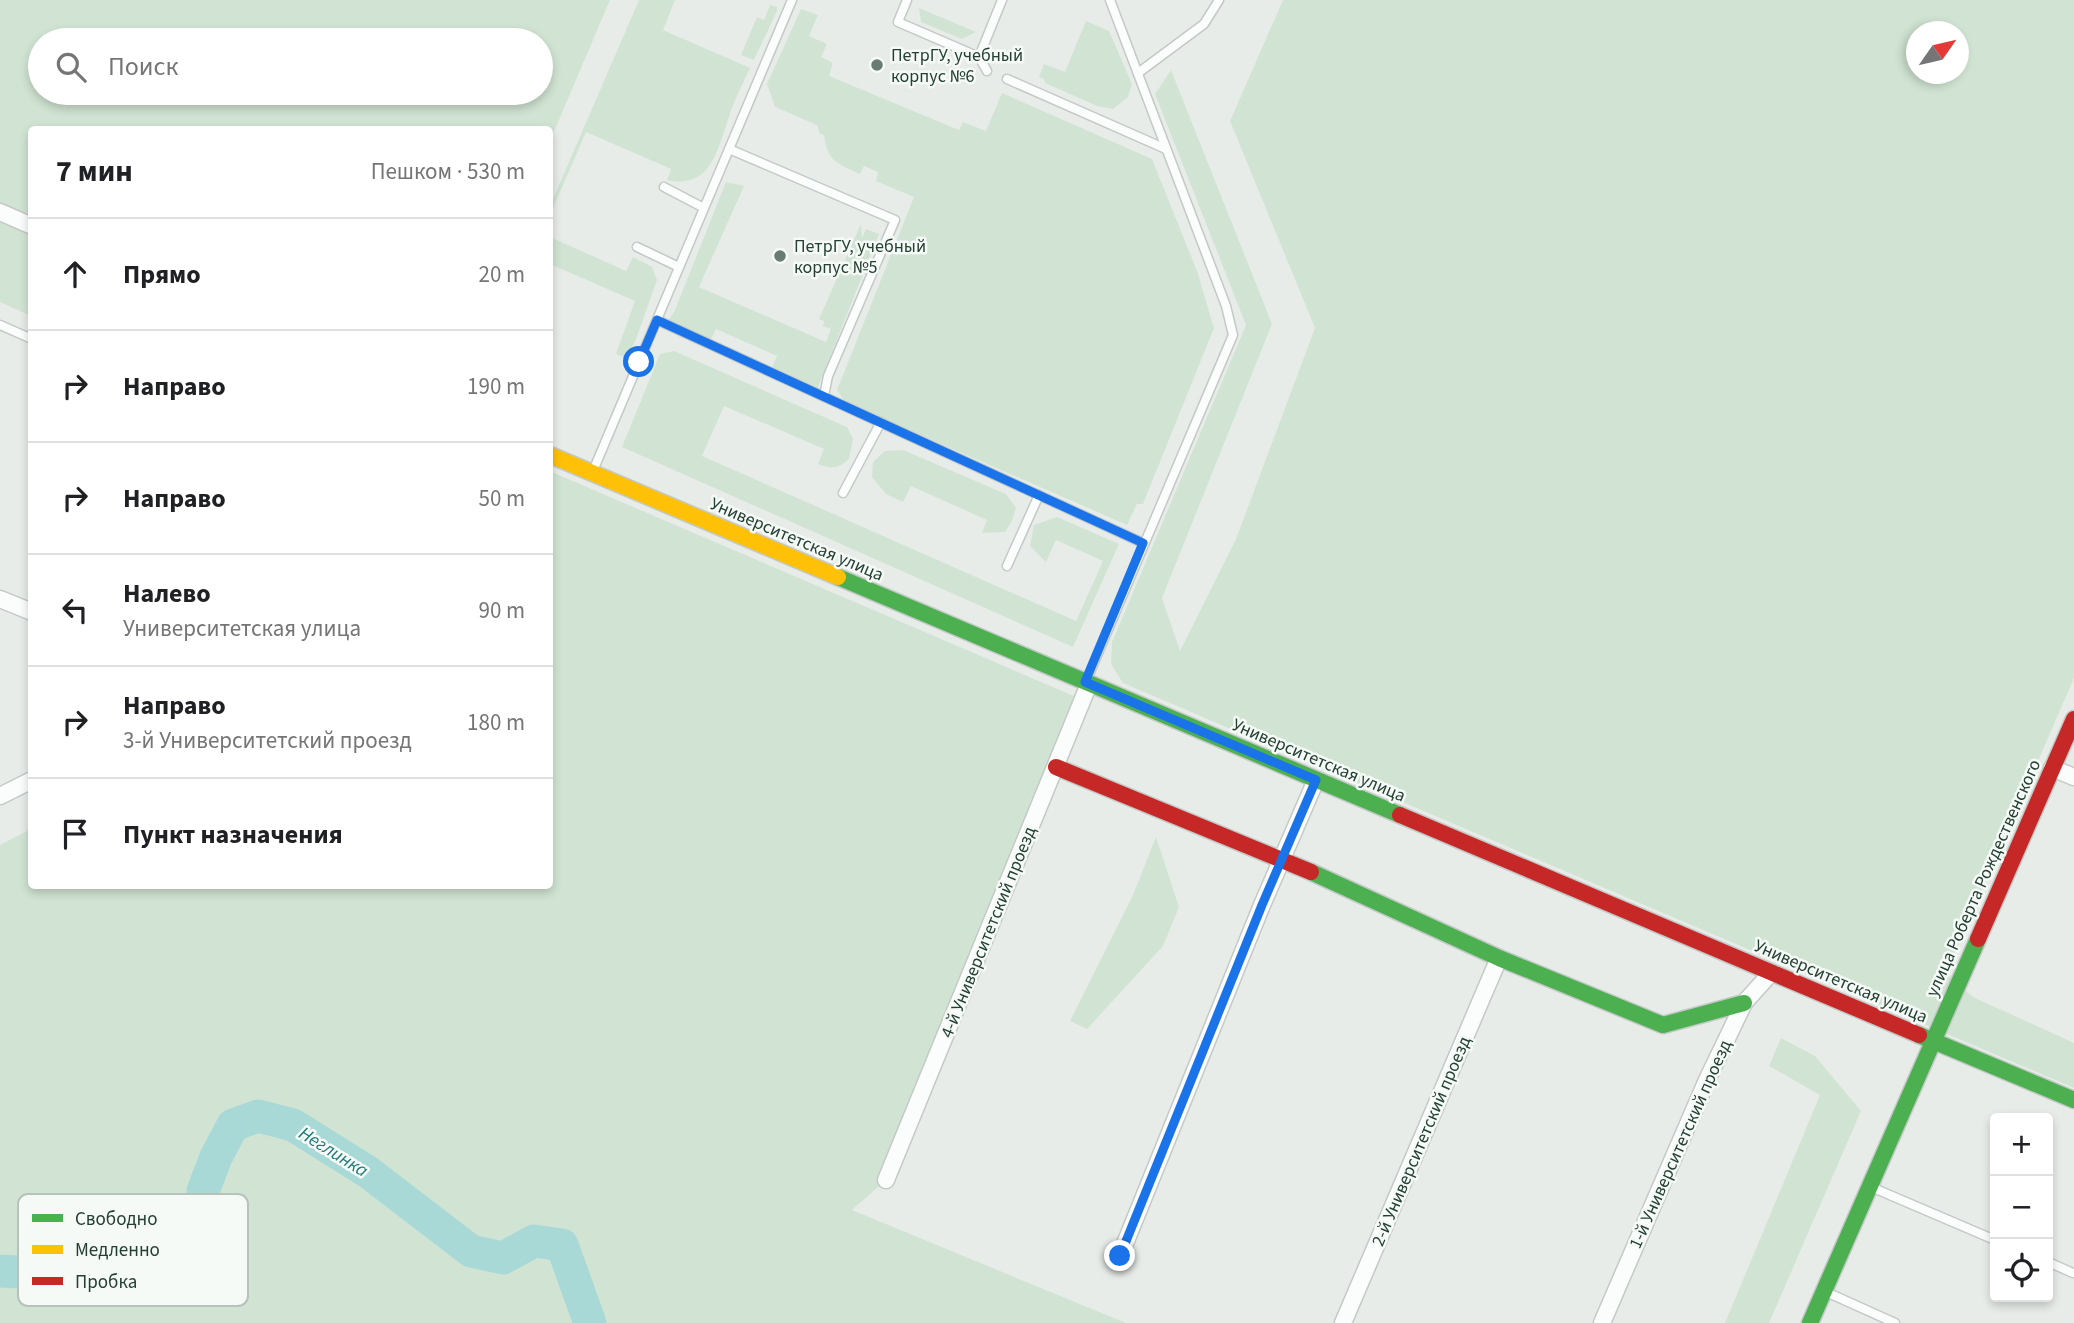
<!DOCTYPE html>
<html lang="ru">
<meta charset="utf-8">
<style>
:root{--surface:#fff;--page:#f6f6f6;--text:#202124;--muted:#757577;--line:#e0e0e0}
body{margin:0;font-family:"Source Sans 3",sans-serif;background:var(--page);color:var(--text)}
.controls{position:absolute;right:21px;bottom:21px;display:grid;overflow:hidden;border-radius:7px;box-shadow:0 4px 10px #0003}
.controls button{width:63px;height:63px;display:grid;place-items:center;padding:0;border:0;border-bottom:2px solid var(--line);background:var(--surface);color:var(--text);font:35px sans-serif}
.compass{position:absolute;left:1906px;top:21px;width:63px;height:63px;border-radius:50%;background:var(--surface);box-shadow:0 4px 10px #0003;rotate:56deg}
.stop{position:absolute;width:21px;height:21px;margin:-16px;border:5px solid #1a73e8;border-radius:50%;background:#fff}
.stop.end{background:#1a73e8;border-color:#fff;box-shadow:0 2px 7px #0008}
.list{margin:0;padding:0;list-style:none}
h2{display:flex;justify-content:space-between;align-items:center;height:91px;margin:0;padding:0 28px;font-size:30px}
h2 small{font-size:23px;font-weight:400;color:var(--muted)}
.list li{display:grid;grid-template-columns:46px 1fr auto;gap:21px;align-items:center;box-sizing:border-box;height:112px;padding:0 28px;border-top:2px solid var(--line)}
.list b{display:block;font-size:26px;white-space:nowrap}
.list p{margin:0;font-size:23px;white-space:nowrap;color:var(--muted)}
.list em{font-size:23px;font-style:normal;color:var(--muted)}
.icon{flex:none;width:38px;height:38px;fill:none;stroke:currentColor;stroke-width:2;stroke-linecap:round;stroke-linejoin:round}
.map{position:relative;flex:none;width:2074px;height:1323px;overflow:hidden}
.search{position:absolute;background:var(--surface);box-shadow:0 4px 10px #0003;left:28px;top:28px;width:525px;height:77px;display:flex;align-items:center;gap:18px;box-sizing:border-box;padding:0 24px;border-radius:38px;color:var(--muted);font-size:26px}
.panel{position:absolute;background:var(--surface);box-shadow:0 4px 10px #0003;left:28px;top:126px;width:525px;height:763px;border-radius:7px}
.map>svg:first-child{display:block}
.green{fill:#d1e4d3;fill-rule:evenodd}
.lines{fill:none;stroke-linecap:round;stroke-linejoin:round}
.river{stroke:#a9d9d7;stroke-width:33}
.lane-casing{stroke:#c4c9c6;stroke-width:11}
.street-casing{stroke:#c4c9c6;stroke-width:19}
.fast-casing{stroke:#c3c9c6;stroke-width:19}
.slow-casing{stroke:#c3c9c6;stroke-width:19}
.jam-casing{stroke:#c3c9c6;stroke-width:19}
.lane{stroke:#fbfcfc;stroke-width:8}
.street{stroke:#fbfcfc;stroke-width:16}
.fast{stroke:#4caf50;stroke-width:16}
.slow{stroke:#ffc107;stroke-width:16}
.jam{stroke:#c62828;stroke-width:16}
.route{stroke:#1a73e8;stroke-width:9}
.poi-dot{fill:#687c73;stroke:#f6faf7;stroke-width:2.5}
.labels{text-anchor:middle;stroke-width:5;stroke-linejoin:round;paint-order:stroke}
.poi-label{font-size:18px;fill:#244033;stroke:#f6faf7;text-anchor:start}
.street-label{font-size:18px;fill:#244033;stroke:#f6faf7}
.water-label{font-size:19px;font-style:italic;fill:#1f7b7a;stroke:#f6faf7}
.key{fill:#f6faf7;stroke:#b7c2bc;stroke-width:2}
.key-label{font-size:19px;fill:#244033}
</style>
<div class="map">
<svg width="2074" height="1323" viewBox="0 0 2074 1323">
<rect width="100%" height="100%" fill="#e7ece9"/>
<!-- green -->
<g class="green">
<path d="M0,0H610L550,141V130H32L31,316L0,302ZM40,40H541V93H40Z"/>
<path d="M639,0H675L663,30L750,68C744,81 737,94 732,108C725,126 718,160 703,173C693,182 679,183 667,180L671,169L586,132L550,215V206Z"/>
<path d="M1283,0H2074V678L1946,973L1973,997L2074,1043V1088L1123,683L1111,664L1112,642L1246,325L1155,94L1171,70L1272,324L1162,598L1180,651L1236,539L1315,328L1230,121ZM1916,32H1958V74H1916Z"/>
<path d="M770,5L777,7V11L754,60L741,55L757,17L764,20Z"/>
<path d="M919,8L976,32L962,39L921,22Z"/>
<path d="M801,9L818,15L809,36L827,44L821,57L833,63L829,76L959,130L963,122L986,131L1002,93L1152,159L1197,271L1214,328L1143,504H1137L1127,525L845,402L837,390L914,197L876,181L878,172L864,166L860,174C838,164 827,161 824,135L820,134L817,125L775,107L767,84Z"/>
<path d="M1086,21L1109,31L1132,84L1128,97L1113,109L1097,106L1045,83L1044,79L1039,77L1044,64L1065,72Z"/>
<path d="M726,182L744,186L699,287L826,342L831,329L823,326L824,321L819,319L861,224L862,238L866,229L879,234L816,392L770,372L777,356L716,329L709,343L666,324L675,310Z"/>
<path d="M550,237L626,271L633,257L652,267L657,280L636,339L627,358L616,354L635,301L550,264Z"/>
<path d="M674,351L847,427L853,439L849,459C838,469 831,469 818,464L824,449L724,406L702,456L1076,621L1103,561L1056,540L1046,562L1030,546L1034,525L1057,517L1119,544L1073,647L622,447L660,354Z"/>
<path d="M903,450L1006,494L1016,508L1012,521L1005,532L982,533L987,520L911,486L903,502L886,494L872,477L873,462L885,451Z"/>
<path d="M550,473H554L1083,700L886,1180L852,1210L1126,1323H0V845L31,829L32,886H550Z"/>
<path d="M1156,837L1179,907L1163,946L1087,1029L1070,1021L1133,895Z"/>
<path d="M1781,1038L1815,1056L1861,1111L1769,1323H1725L1820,1095L1769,1066Z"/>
</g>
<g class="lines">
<!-- river -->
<path class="river" d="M0,1271L104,1277L166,1251L203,1222V1191L216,1157L233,1125L258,1116L293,1125L368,1172L471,1251L503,1258L534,1241L562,1245L590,1323"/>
<defs>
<g id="lane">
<path d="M907,0L898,22L979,57L987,71"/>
<path d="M979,57L1002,0"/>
<path d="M1138,73L1204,24L1219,0"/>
<path d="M1007,79L1166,149"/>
<path d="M729,149L895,220L828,376L824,396"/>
<path d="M664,187L704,208"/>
<path d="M637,247L679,267"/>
<path d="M657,320L1143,543"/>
<path d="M0,325L32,339"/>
<path d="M593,471L792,0"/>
<path d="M843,493L881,422"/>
<path d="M1007,566L1039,495"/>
<path d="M1087,679L1233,335L1226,306L1110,0"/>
<path d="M1871,1187L1995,1240"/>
<path d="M2048,1262L2073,1273"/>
<path d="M1824,1291L1895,1323"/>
</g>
<g id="street">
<path d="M0,212L32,226"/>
<path d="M0,599L32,612"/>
<path d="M2052,768L2074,777"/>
<path d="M0,796L32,780"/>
<path d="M886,1180L1089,684"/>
<path d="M1120,1256L1262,905L1316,780"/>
<path d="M1343,1323L1499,958"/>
<path d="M1602,1323L1707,1080L1744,1003L1771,973"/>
</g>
<g id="fast">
<path d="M838,577L1400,815"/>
<path d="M1311,872L1499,958L1663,1025L1744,1003"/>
<path d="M1919,1035L2074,1100"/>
<path d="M1810,1323L1978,939"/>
</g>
<path id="slow" d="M550,455L838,577"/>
<g id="jam">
<path d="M1056,767L1311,872"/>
<path d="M1400,815L1919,1035"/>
<path d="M1978,939L2074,719"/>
</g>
</defs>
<!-- lane casing -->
<use href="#lane" class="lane-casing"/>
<!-- street casing -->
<use href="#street" class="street-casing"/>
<!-- fast casing -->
<use href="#fast" class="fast-casing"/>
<!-- slow casing -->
<use href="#slow" class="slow-casing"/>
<!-- jam casing -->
<use href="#jam" class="jam-casing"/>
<!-- lane -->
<use href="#lane" class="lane"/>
<!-- street -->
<use href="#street" class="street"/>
<!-- fast -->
<use href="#fast" class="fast"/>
<!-- slow -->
<use href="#slow" class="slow"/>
<!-- jam -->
<use href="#jam" class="jam"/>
</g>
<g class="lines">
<!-- route -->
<path class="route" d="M639,362L657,320L1143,543L1085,682L1316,780L1262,905L1120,1256"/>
</g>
<!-- markers -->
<g class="poi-dot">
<circle cx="877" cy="65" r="7"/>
<circle cx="780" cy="256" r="7"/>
</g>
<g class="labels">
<!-- poi labels -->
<g class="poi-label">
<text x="891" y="61">ПетрГУ, учебный<tspan x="891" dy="21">корпус №6</tspan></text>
<text x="794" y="252">ПетрГУ, учебный<tspan x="794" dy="21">корпус №5</tspan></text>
</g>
<!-- street labels -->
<g class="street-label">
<text transform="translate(797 539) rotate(23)" y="6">Университетская улица</text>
<text transform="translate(1319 760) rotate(23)" y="6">Университетская улица</text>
<text transform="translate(1983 878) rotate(-66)" y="6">улица Роберта Рождественского</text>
<text transform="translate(988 932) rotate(-68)" y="6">4-й Университетский проезд</text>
<text transform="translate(1841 981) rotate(23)" y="6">Университетская улица</text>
<text transform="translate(1421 1141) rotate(-67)" y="6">2-й Университетский проезд</text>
<text transform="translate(1680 1144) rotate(-66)" y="6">1-й Университетский проезд</text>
</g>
<!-- water labels -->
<g class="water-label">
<text transform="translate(334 1151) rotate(32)" y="7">Неглинка</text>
</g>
</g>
<!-- legend -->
<rect x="18" y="1194" width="230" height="112" rx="10" class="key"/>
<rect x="32" y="1214" width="31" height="8" fill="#4caf50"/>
<rect x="32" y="1245" width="31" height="9" fill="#ffc107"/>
<rect x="32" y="1277" width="31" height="8" fill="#c62828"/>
<g class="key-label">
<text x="75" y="1225">Свободно</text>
<text x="75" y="1256">Медленно</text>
<text x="75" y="1288">Пробка</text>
</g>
</svg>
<div class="controls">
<button>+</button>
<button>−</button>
<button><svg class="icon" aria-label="locate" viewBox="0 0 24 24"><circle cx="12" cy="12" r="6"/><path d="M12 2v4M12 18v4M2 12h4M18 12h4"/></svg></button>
</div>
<svg class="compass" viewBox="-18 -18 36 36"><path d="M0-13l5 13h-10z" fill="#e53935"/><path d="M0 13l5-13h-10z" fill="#757577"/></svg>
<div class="stop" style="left:639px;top:362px"></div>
<div class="stop end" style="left:1120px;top:1256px"></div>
<div class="search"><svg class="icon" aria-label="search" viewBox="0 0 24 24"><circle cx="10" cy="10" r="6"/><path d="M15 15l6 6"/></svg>Поиск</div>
<section class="panel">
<h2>7 мин<small>Пешком · 530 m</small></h2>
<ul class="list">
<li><svg class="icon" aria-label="ahead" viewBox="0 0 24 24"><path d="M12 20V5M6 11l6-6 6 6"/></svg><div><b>Прямо</b></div><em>20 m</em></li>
<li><svg class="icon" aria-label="right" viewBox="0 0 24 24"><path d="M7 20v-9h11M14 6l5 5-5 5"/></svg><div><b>Направо</b></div><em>190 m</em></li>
<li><svg class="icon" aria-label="right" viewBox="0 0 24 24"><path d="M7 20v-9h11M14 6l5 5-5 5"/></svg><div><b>Направо</b></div><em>50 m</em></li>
<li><svg class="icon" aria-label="left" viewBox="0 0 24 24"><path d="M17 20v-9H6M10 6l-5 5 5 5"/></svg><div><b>Налево</b><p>Университетская улица</p></div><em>90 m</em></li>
<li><svg class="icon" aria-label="right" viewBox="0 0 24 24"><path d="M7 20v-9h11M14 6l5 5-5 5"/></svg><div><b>Направо</b><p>3-й Университетский проезд</p></div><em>180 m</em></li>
<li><svg class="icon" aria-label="arrive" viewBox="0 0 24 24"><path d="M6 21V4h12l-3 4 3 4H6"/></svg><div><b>Пункт назначения</b></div></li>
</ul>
</section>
</div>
